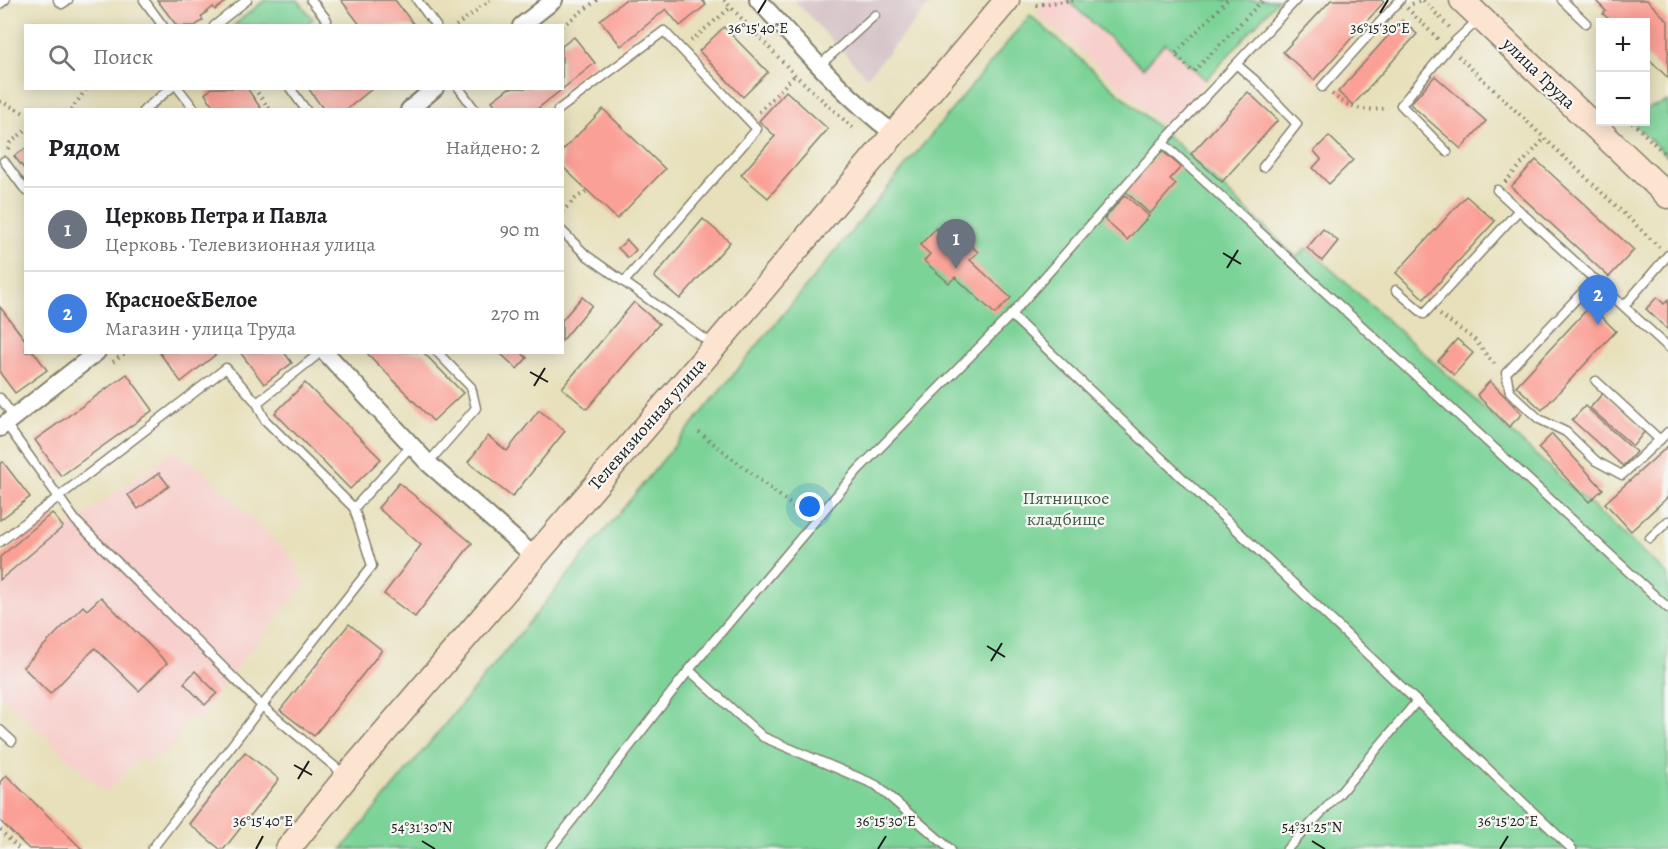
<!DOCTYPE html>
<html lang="ru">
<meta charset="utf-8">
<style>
:root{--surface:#fff;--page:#f2f2f2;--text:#202124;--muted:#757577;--line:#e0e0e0;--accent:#2563eb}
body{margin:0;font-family:Alegreya,serif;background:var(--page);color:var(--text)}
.controls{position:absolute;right:18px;top:18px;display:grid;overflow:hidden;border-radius:0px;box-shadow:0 3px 15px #0003}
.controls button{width:54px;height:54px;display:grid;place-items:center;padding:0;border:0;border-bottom:2px solid var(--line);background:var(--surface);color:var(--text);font:30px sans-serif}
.you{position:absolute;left:810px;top:507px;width:21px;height:21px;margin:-15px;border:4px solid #fff;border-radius:50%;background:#1a73e8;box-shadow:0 0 0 9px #1a73e833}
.badge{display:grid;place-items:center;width:39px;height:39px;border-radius:50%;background:var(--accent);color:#fff;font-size:20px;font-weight:700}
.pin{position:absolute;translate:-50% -50px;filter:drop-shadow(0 2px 3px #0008)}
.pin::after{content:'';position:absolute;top:32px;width:21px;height:18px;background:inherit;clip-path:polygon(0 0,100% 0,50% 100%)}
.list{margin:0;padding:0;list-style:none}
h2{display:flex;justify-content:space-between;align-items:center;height:78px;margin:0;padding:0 24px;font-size:26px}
h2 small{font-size:20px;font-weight:400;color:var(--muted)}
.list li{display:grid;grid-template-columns:39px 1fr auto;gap:18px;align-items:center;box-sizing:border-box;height:84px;padding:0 24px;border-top:2px solid var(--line)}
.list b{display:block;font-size:22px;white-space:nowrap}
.list p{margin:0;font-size:20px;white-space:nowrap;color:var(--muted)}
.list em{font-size:20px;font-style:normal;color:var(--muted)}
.icon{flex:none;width:33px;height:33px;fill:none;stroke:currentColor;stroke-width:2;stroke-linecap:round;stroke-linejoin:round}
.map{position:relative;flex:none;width:1668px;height:849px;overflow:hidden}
.search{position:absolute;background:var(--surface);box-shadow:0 3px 15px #0003;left:24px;top:24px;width:540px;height:66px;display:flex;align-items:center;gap:15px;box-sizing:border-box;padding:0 21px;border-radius:0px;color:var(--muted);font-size:22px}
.panel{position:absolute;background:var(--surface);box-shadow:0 3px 15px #0003;left:24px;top:108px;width:540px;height:246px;border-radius:0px}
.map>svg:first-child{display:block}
.built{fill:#f7d0cd}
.industrial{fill:#d2bec3}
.green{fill:#7bd398;stroke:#4c785a;stroke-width:1.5}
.building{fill:#fba096}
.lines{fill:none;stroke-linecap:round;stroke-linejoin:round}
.lane-casing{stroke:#827e6b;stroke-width:11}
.street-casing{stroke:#827e6b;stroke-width:20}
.secondary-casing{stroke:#827e6b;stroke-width:27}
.path{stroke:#827e6b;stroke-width:4;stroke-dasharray:1.5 4.5;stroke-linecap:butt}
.lane{stroke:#fff;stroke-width:8}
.street{stroke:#fff;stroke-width:16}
.secondary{stroke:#fde4d1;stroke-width:24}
.ticks{fill:none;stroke:#1c1c1c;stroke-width:2}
.labels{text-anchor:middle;stroke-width:4.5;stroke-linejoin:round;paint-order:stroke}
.street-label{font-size:18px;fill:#1c1c1c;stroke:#f6f6f2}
.park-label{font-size:18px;fill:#3d5c47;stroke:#f6f6f2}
.ticks-label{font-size:15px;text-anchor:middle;fill:#1c1c1c;stroke:#f6f6f2;stroke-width:4.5;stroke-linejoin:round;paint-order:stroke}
</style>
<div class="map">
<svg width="1668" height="849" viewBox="0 0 1668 849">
<rect width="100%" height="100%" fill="#f6f6f2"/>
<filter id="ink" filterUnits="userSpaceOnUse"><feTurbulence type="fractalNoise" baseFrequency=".0167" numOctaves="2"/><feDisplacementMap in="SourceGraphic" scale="12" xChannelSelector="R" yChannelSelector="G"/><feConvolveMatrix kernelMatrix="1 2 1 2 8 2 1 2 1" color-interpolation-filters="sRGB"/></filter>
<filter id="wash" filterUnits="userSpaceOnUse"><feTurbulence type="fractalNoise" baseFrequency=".008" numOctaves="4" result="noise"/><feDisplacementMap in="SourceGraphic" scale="24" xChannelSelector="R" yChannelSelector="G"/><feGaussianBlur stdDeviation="1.35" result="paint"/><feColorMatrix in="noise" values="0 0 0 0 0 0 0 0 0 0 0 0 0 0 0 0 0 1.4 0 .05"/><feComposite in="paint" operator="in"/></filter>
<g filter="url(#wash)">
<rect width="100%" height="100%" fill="#e7e0ba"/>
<!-- built -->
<g class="built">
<path d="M1046,0H1067L1143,67L1165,43L1206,80L1165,127L1036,12Z"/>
<path d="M173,451L203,471L300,566L297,572L299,576L307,582L236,668L200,720L191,716L178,730L179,740L160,759L155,754L148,764L141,757L106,793L0,695V584L57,534Z"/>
</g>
<!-- industrial -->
<path class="industrial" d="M794,0H933L867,77Z"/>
<!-- green -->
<g class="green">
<path d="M265,0H298L313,19L305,25H234Z"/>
<path d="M1067,0H1278L1206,80L1165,43L1143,68Z"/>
<path d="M1030,15L1178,145L1296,257L1307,248L1322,261L1668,575V849H342Z"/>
<path d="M1668,101V157L1632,122H1646V109Z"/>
</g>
<g id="blocks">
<!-- building -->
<g class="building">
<path d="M157,0H228L215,10L213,7L201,17L203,20L195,26H177Z"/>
<path d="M341,0H395L415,26H361Z"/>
<path d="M625,0H702L706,5L680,26L666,9L621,46L600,20Z"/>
<path d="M1331,0H1381L1384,2L1314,80L1283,52Z"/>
<path d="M1595,0H1647L1668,21V78L1646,56V22H1612L1603,14L1606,11Z"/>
<path d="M1402,20L1417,34L1353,105L1338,92Z"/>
<path d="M724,27L768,72L743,97L699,51Z"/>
<path d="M574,37L595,63L536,110H499L492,101L509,88H562V46Z"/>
<path d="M1435,76L1486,121L1461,149L1410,104Z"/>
<path d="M212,88H247L262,110H216L205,94Z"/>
<path d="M308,88H373L346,110H324Z"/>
<path d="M786,91L828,129L768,198L741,175L775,136L759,121Z"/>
<path d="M1248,92L1278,120L1222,182L1191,154Z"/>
<path d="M603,109L665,169L617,219L562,166V151Z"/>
<path d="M1329,136L1353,160L1329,184L1313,168L1321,159L1314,151Z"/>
<path d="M26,148V171L14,156Z"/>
<path d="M1161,150L1181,167L1170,179L1176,184L1150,214L1125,191Z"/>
<path d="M1536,160L1634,250L1609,277L1511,187Z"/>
<path d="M1125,195L1149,216L1127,240L1104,219Z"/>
<path d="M1466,196L1495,221L1424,299L1396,273Z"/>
<path d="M703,219L730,242L680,299L654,277Z"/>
<path d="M936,228L945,236L952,228L978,252L970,260L1011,298L995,314L955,277L949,283L924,261L930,254L920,245Z"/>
<path d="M1323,229L1338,241L1322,261L1307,248Z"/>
<path d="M627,240L636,250L628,258L618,248Z"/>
<path d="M582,297L592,305L562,341V320Z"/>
<path d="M1657,297L1664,304L1668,300V330L1646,309Z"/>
<path d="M634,302L659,324L587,409L562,388Z"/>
<path d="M1590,306L1616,331L1542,410L1516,386Z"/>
<path d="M0,307L26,341V352H34L47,370L15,393L0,373Z"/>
<path d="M1457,339L1473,353L1454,375L1438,361Z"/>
<path d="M159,352H219L181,382Z"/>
<path d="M240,352H284L292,363L264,384Z"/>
<path d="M366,352H423L463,393L433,421Z"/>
<path d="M499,352H521L527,358L517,369Z"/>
<path d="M127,374L153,410L61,476L35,440Z"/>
<path d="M1490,381L1522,414L1509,427L1477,395Z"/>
<path d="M305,383L381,459L350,489L275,413Z"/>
<path d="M1603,393L1645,431L1633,446L1590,408Z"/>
<path d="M1585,406L1636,452L1623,466L1572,420Z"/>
<path d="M539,410L565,431L512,497L468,462L488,436L507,451Z"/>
<path d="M1552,434L1603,489L1589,502L1538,448Z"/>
<path d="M1668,446V497L1631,531L1605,503Z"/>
<path d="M3,462L30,497L0,520V464Z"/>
<path d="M159,473L169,486L138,509L128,495Z"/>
<path d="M399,483L472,543L415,617L384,594L421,545L378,508Z"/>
<path d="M52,513L63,527L0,580V557Z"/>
<path d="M101,597L167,663L139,691L95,648L50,694L23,667L83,606L87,610Z"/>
<path d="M349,624L382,650L314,736L280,710Z"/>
<path d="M195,671L217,693L205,705L184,683Z"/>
<path d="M245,752L279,779L224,849H220L189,824Z"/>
<path d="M6,775L82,849H29L0,821V782Z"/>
</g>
</g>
</g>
<g filter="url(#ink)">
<use href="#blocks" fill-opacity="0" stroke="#827e6b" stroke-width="1.5"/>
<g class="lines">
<defs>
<g id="lane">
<path d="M58,0L62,4L68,0"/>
<path d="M144,0L163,26"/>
<path d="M311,0L327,20L326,26"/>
<path d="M417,0L436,26"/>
<path d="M1562,0L1586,23"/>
<path d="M0,4L5,0"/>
<path d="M214,26L247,0"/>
<path d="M1236,64L1257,82L1297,124L1263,167"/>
<path d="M819,66L875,15"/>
<path d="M1322,87L1400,0"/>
<path d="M178,88L195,110"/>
<path d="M290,88L306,110"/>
<path d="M459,88L475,110"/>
<path d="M144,110L171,88"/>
<path d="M558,110L664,31L757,129L624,282L712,344"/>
<path d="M1163,143L1668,608"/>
<path d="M1447,152L1401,105L1448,48L1478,20"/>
<path d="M4,161L26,191"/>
<path d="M1497,190L1668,347"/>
<path d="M562,231L586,255L624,282"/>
<path d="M1595,279L1506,373L1510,392L1539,419L1566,432L1596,461L1622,475L1668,432"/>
<path d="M1396,290L1424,314L1519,210"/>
<path d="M1624,306L1668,255"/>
<path d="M1011,315L1572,849"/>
<path d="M321,352L257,403L265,420L354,508"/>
<path d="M1596,381L1660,440"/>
<path d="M0,398L14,417"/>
<path d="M6,424L76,521L262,706L152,849"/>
<path d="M428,463L476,408L471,387L437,352"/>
<path d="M1650,538L1668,521"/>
<path d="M0,542L226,368L257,403"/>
<path d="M689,670L763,737L876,785L950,849"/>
<path d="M0,730L12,741"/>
<path d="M346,776L262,706L372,566L354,508L411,446"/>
<path d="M550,849L689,670L858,470L1011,315L1168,137L1296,0"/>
<path d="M1287,849L1340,793L1417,701"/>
</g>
<g id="street">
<path d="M758,0C801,46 843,95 893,133"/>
<path d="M521,26L554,0"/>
<path d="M409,110L435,88"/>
<path d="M325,352L428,463L534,556"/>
<path d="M0,428L97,352"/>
</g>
<g id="secondary">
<path d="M1462,0L1668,196"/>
<path d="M288,849L347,776L715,346L1007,0"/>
</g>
</defs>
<!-- lane casing -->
<use href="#lane" class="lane-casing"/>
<!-- street casing -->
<use href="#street" class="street-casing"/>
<!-- secondary casing -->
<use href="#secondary" class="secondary-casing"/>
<!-- path -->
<g class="path">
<path d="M724,0L795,75L855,130"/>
<path d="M1227,0L1175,54L1193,72L1263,0"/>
<path d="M1412,4L1423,0L1450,28L1449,30"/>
<path d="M1036,5L1073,0"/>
<path d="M1407,8L1438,39"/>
<path d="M33,22L36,26"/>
<path d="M456,26L490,0"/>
<path d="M562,26L597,0"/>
<path d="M691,41L731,7"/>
<path d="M1458,56L1659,247"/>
<path d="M254,88L270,110"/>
<path d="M1332,94C1350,109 1364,112 1388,108"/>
<path d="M0,101L26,114"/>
<path d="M71,110L87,88"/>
<path d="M759,112L795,75"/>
<path d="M1632,122L1668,157"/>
<path d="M8,149L10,143L26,130"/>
<path d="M1505,182L1545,138"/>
<path d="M562,212L577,197L588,191"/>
<path d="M1440,315L1474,339L1496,366"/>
<path d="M113,362L126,352"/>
<path d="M699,432L804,515"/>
<path d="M0,830L19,849"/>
</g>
<!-- lane -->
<use href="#lane" class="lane"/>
<!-- street -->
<use href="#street" class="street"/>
<!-- secondary -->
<use href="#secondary" class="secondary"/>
</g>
</g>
<!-- ticks -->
<path class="ticks" d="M758,13L766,0M1380,13L1388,0M1223,253L1241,264M1227,268L1238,250M530,372L548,382M534,386L545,368M987,646L1005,657M991,661L1002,643M294,765L312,775M298,779L309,761M422,841L435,849M1312,841L1325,849M256,849L263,836M878,849L886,836M1500,849L1508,836"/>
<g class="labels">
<!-- street labels -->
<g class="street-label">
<text transform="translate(1539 73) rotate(44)" y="6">улица Труда</text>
<text transform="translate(647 424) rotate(-49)" y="6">Телевизионная улица</text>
</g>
<!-- park labels -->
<g class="park-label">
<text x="1066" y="504">Пятницкое<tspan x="1066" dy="21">кладбище</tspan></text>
</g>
</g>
<g class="ticks-label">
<text x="1380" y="33">36°15'30"E</text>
<text x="758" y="33">36°15'40"E</text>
<text x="263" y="826">36°15'40"E</text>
<text x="886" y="826">36°15'30"E</text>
<text x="1508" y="826">36°15'20"E</text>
<text x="422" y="832">54°31'30"N</text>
<text x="1312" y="832">54°31'25"N</text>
</g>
</svg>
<div class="controls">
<button>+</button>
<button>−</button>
</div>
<div class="you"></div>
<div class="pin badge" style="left:956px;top:269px;background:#6b7280">1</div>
<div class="pin badge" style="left:1598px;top:325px;background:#3f7fe0">2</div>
<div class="search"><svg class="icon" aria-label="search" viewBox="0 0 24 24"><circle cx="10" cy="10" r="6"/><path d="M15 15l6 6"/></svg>Поиск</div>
<section class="panel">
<h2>Рядом<small>Найдено: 2</small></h2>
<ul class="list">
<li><span class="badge" style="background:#6b7280">1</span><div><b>Церковь Петра и Павла</b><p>Церковь · Телевизионная улица</p></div><em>90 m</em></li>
<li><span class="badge" style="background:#3f7fe0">2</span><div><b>Красное&amp;Белое</b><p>Магазин · улица Труда</p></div><em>270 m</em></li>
</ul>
</section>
</div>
